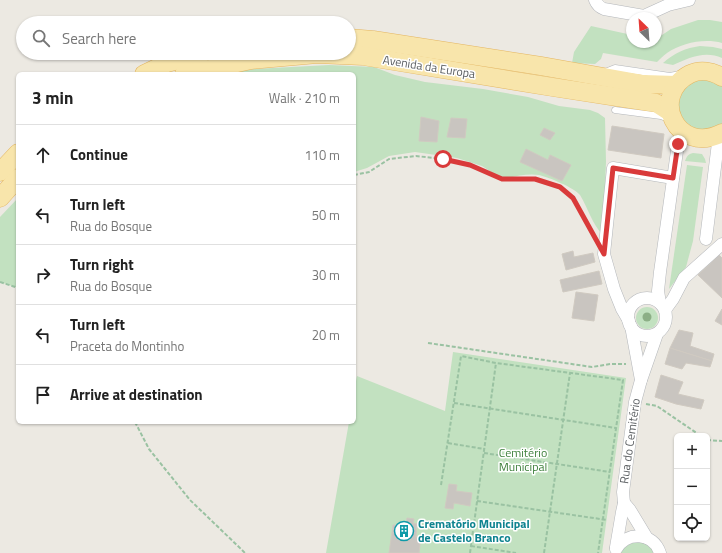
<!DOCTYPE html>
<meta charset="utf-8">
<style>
:root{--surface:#fff;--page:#f2f2f2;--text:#222;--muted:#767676;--line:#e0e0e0}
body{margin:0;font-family:"Titillium Web",sans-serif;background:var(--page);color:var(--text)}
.controls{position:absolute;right:12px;bottom:12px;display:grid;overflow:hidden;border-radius:6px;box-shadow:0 1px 3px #0004}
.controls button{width:36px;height:36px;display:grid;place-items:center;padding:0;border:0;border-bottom:1px solid var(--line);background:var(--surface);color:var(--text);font:20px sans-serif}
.compass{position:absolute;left:626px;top:12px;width:36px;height:36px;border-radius:50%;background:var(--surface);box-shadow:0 1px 3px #0004;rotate:335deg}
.stop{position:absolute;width:12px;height:12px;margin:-9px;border:3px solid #d93a3a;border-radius:50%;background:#fff}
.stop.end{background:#d93a3a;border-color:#fff;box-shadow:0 1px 4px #0008}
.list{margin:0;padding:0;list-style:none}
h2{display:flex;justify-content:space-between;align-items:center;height:52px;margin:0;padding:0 16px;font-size:17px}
h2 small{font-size:13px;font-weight:400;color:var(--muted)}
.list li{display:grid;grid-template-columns:26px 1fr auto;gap:12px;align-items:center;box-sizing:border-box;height:60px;padding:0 16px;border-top:1px solid var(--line)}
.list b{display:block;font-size:15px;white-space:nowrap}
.list p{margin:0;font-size:13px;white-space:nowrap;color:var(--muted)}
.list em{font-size:13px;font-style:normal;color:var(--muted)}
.icon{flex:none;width:22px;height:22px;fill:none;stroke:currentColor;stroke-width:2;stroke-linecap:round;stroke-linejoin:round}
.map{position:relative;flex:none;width:722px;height:553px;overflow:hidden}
.search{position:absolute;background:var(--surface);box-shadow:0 1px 3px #0004;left:16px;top:16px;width:340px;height:44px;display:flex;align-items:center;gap:10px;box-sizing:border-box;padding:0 14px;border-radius:22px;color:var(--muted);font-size:15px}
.panel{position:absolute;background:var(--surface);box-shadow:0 1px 3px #0004;left:16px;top:72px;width:340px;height:352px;border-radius:6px}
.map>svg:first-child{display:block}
.green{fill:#c2e1c0}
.building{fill:#c9c5c0;stroke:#d0cac1}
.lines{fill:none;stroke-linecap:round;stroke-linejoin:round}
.service-casing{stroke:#b4b7bb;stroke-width:7}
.minor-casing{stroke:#b4b7bb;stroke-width:13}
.primary-casing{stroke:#e4b662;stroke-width:19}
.path{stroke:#9ac2a2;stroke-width:2;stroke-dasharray:4 2;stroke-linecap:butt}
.service{stroke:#fff;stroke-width:6}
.minor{stroke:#fff;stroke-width:12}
.primary{stroke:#f8e5ab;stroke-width:18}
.tree{fill:#8caf86}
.route{stroke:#d93a3a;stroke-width:5}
.labels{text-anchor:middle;stroke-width:3;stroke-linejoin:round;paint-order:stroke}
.street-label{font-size:12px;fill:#5a5e61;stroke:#fff}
.park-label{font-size:12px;fill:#3d7f3b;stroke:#fff}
.culture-label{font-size:12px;font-weight:bold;fill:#0d838f;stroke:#fff;text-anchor:start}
</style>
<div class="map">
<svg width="722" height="553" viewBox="0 0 722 553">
<rect width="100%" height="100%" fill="#ece9e2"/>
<!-- green -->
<g class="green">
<path d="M698,20H710L722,22V43C704,38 682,43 667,53C663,56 660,59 657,62L603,53L601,59L595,64L572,63L574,52L591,26L632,35V42H656V39L671,29Z"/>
<path d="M700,46L713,47L722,49V58C705,50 688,58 673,65L663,63C674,53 686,48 700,46Z"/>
<path d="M329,65L374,67L395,75L425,82L483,89L528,97L559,106L590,110L598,113L605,118L606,162L603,235C592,224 588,208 580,195C575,188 548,177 539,175C527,173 513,177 502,179L482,166L457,158L415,152L389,156L367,168L354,172V74H244L237,70Z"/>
<path d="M705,79L722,86V125L698,133L678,116L677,98L681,90L697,80Z"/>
<path d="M693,153L702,154L705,159L706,163L685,161C687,156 688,154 693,153Z"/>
<path d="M687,165L703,167L693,241L686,267L669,289Z"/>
<path d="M18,198V288L0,282V217Z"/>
<circle cx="647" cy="318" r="11"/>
<path d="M453,352L626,378L602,553H326L349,422H354V391L357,376L445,411Z"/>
<path d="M640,541L650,546L654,553H620C625,544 631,543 640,541Z"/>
</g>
<!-- building -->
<g class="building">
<path d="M421,117L439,121L437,142L419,141Z"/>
<path d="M451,118L467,119L465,138L447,137Z"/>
<path d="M612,126L664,134L661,158L608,150Z"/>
<path d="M544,128L555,133L550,140L540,135Z"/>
<path d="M526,149L548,160L550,155L571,165L562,181L520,162Z"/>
<path d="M573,251L574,257L593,253L595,262L566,270L562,254Z"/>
<path d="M719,255L722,258V298L698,275Z"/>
<path d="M599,271L602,284L563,292L560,280Z"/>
<path d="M576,292L598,295L594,321L572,318Z"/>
<path d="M722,309V325L715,321Z"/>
<path d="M679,330L693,333L690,346L714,354L712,361L670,348Z"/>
<path d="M670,348L712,361L710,367L686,363L682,369L665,364Z"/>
<path d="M661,375L683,382L678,394L704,400L701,409L676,404L655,397Z"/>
<path d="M449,484L457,485L456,491L472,493L470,506L454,503L453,509L445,508Z"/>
<path d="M407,518L414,519L413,523L417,524L416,537H421L419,553H389L393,525L406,526Z"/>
</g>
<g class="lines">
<defs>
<g id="service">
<path d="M605,72L615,68L670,76L680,74"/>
<path d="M615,110L661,116L666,118"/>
</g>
<g id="minor">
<path d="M595,0C597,5 599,7 604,9L644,16L668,5L689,0"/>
<path d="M706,239L719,135"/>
<circle cx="647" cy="317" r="19"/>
<path d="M660,303L658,291L660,272L678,144L683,132"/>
<path d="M665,310L673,299L684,278L722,244"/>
<path d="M629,321L622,309L614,289L604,254L613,168L673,178"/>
<path d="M631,326L641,380"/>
<path d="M624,503L630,510L647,538"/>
<path d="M616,547L622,512L624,503L623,492L635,402L641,380L657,334"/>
<path d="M616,549C627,531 653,532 660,553"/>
</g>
<g id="primary">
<path d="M349,38L373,40L541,66L643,84L676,85"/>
<path d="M144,74L167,63L203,53"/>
<path d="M184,74L196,72L251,60L317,54L363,56L552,87L656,103L670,112"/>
<path d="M722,77C712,71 700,69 690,74C649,95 676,156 722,133"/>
<path d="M0,172L18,153"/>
<path d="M0,198L18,178"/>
</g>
</defs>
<!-- service casing -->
<use href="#service" class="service-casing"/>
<!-- minor casing -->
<use href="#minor" class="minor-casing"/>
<!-- primary casing -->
<use href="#primary" class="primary-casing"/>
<!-- path -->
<g class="path">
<path d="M354,175L369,172L389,159L416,156L443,159L470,165L502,179H535L560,187L573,198L593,236"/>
<path d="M0,282L18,288"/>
<path d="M428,343L592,367L610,364H626"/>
<path d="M454,403L616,428"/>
<path d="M646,404L657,406L701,436"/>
<path d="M135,422L149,449L190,500L241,549L245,553"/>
<path d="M707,440L722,441"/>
<path d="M448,443L484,449"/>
<path d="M484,453L610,472"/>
<path d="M441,485L461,356L496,363L623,380L598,553"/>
<path d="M477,501L607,520"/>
<path d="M471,546L516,553"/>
<path d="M470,553L496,363"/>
<path d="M544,553L570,373"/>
</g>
<!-- service -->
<use href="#service" class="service"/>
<!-- minor -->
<use href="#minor" class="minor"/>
<!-- primary -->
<use href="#primary" class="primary"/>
</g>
<!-- trees -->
<circle class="tree" cx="647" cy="317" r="4.5"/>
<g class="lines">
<!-- route -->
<path class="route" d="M443,159L470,165L502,179H535L560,187L573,198L604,254L613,168L673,178L678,144"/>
</g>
<!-- icons -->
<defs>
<symbol id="building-ring" viewBox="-11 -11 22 22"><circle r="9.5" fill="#fff" stroke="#0f9aa8" stroke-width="1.5"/><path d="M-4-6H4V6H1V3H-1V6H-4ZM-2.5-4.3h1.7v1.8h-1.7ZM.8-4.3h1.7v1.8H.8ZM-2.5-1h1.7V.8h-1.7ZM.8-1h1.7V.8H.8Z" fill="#0f9aa8"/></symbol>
</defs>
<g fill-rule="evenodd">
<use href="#building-ring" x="393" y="520" width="22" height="22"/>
</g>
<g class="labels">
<!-- street labels -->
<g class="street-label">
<text transform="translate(429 67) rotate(9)" y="4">Avenida da Europa</text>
<text transform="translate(630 441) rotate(-82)" y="4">Rua do Cemitério</text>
</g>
<!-- park labels -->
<g class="park-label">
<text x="523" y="457">Cemitério<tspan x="523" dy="14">Municipal</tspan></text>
</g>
<!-- culture labels -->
<g class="culture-label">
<text x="418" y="528">Crematório Municipal<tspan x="418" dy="14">de Castelo Branco</tspan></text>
</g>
</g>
</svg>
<div class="controls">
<button>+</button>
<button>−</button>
<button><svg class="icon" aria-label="locate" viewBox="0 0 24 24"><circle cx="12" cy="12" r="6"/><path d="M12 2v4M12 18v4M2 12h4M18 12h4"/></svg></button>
</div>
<svg class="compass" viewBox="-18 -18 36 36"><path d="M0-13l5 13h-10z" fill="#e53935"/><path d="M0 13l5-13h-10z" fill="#767676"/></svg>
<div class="stop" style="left:443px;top:159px"></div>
<div class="stop end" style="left:678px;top:144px"></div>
<div class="search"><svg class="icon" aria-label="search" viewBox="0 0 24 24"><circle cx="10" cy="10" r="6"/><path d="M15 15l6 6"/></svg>Search here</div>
<section class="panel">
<h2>3 min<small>Walk · 210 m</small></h2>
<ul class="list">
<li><svg class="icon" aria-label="ahead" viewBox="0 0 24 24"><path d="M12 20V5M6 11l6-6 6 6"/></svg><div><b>Continue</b></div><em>110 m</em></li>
<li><svg class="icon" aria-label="left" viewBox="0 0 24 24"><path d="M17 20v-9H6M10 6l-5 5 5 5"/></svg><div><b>Turn left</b><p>Rua do Bosque</p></div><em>50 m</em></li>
<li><svg class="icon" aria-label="right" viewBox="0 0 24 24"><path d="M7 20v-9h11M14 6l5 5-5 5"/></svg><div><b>Turn right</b><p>Rua do Bosque</p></div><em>30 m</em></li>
<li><svg class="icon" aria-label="left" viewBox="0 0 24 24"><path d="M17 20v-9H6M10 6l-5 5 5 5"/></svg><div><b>Turn left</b><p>Praceta do Montinho</p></div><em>20 m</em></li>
<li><svg class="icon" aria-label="arrive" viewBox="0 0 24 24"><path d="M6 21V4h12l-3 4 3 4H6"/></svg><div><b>Arrive at destination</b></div></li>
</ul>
</section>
</div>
